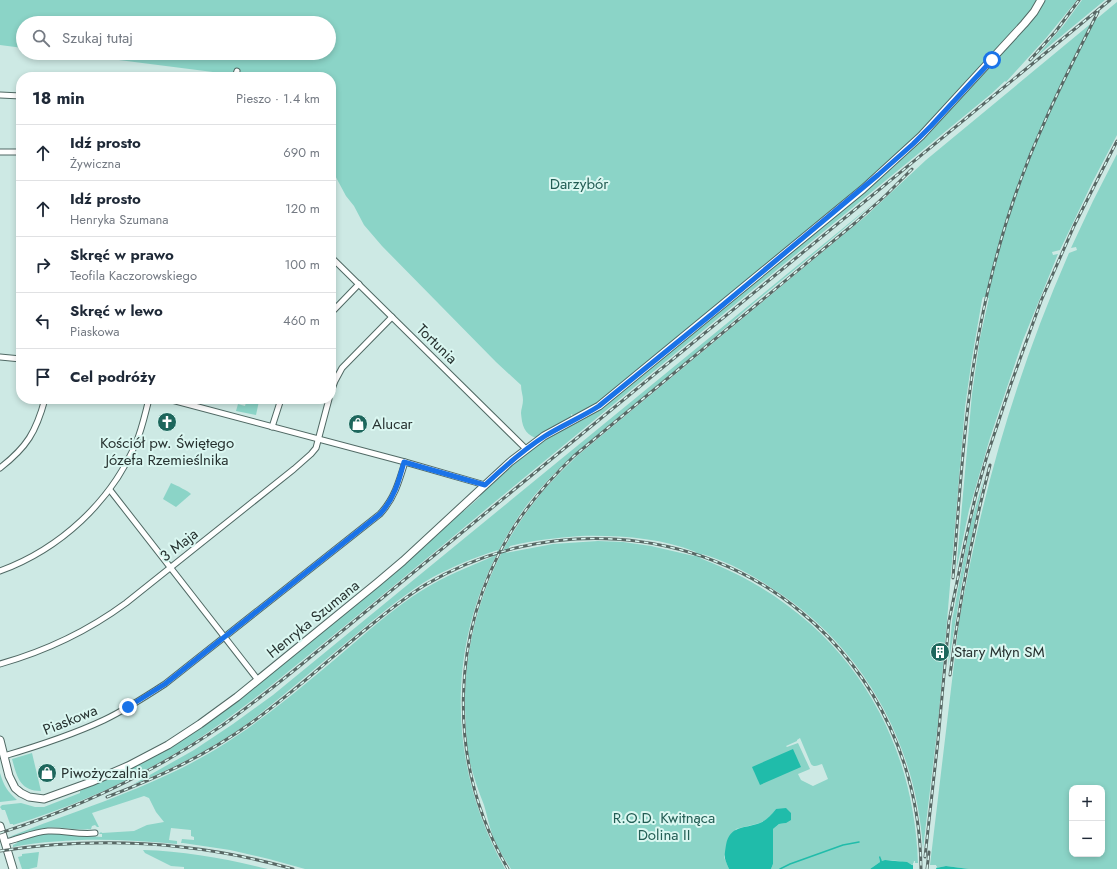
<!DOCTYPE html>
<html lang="pl">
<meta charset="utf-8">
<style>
:root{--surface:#fff;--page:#f6f6f7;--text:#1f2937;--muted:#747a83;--line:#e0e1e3}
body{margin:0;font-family:Jost,sans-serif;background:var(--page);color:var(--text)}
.controls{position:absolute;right:12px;bottom:12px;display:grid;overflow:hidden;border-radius:8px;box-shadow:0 2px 6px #0003}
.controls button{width:36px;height:36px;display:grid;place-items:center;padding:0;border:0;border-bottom:1px solid var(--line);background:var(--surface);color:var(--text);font:20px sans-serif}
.stop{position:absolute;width:12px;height:12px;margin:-9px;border:3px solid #1a73e8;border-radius:50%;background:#fff}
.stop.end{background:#1a73e8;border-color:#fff;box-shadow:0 1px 4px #0008}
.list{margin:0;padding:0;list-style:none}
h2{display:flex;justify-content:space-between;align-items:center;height:52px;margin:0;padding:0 16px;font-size:17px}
h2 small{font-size:13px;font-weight:400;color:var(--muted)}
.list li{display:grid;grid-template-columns:26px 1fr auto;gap:12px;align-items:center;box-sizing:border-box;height:56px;padding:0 16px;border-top:1px solid var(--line)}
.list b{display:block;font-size:15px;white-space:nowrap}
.list p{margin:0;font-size:13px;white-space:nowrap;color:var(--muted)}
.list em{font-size:13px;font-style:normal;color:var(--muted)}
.icon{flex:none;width:22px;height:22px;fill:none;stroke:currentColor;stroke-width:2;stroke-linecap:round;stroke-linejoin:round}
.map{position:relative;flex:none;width:1117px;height:869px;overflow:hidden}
.search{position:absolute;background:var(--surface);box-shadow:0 2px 6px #0003;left:16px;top:16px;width:320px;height:44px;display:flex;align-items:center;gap:10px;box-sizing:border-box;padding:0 14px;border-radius:22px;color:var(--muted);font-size:15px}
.panel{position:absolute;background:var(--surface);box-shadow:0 2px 6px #0003;left:16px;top:72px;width:320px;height:332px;border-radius:16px}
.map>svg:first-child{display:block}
.green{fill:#8bd4c7;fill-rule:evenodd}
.water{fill:#20bcaa}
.pier{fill:#cde9e4}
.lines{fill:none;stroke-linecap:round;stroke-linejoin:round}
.stream{stroke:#20bcaa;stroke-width:1.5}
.street-casing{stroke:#506964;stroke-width:7}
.secondary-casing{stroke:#506964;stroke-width:9}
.street{stroke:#fff;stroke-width:5}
.secondary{stroke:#fff;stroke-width:7}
.rail-casing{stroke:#586865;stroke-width:3}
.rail{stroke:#daf7f1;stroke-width:1.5;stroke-dasharray:4.5;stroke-linecap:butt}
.route{stroke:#1a73e8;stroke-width:5}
.labels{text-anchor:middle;stroke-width:4;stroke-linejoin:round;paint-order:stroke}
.park-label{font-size:15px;fill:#235d54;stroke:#daf7f1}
.street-label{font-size:15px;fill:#273230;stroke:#daf7f1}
.poi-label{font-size:15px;fill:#273230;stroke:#daf7f1;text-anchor:start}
</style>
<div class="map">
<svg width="1117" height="869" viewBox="0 0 1117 869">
<rect width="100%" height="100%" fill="#cde9e4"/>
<!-- green -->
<g class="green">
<path d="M0,0H1077L1046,38L1006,82L1005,81L991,94C824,231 658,368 491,505C431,555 371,605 310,654C272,685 234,716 192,743C137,778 76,806 13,825V824H10L5,810H2L0,807L2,805L21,803L35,807H44L80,793V791L84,789L83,787C108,778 132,768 155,755C177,744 197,729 218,715L390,575L462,510L464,511L480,497L478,495C497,478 515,459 536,445C559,429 585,419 607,403L861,193L907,153L929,132L988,67L986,66L921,136L878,175L611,396L599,406L578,418L571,414V417L536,438C524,434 522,425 521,413C521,409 523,405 523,400C523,395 521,391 521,385L496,362L382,246L364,225L354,206L346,196L331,168V77H252L64,53H329V23H23V48L0,45Z"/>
<path d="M1082,0H1105L1037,56L1063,26Z"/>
<path d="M1117,2V135L1093,181L1060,250L1052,252L1053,255L1058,254L1023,340L990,438L969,510L956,572L972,394L980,338L989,298L983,297L982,300L972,358L965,407L947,621L938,723L923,849C916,742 862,644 770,587C749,573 726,561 702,554L700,558C706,561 713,563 719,566C733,572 747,579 760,587C860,647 914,747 918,863H915V861H914L913,865C904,862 892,859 882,861L879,857L880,862L870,869H771L773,864V829L779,824L786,823L776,809L769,818L760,823L736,829L724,857L729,869H511C504,858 497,847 492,834C489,825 487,815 484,805C478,790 473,775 469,759C466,743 466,725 465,708C464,634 489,558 536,500C548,484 563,470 577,456L866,216L926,160ZM580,536C618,535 661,538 696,552L694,556L651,546L623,542L598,541L553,544L506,553L510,546C533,540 557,538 580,536ZM800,738L811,764C814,768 818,765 822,764L828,779L813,786L801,780L798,774L810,769L798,743L787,747L786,746L797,741V740Z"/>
<path d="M1117,154V869H969L946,866L936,868V865H930L959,622C981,495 1017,371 1069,253L1077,250L1076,247L1071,248L1093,201ZM1072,788H1102V854H1072Z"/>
<path d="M875,202C833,239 790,273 747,309C726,327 705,346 683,364C660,383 637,402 614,421C585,445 557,468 533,497C519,514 507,534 497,554C445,656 450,770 505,869H305L269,859L230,850L183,843H181L182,839L194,840V837L191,836V830L171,828L169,840L177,841V844C122,839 68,837 13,847V845L17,843V841L40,835L50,833L102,837V834H99L101,832L102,833L134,831L147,825L164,822L156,812L149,798L144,796L92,813L99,827H97L95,825L92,826L91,829C76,831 61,826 46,828C34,829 22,836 9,837C87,806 169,783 238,735C281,706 321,671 361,637C380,621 399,605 421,591C444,576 469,567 494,556L498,550C475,557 454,566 433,577C407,592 383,612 360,631C324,661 289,691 252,720C216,747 174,768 132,785L194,750L233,724L273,695Z"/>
<path d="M247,399L259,401L256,415L236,411L238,404L245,406Z"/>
<path d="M984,478L962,582L948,667L952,621L961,573L970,526Z"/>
<path d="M171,483C176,485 188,491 191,494L176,507L163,499Z"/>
<path d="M32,753L41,791C20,791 17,777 12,759Z"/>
<path d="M0,773C4,786 7,791 17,800L0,802Z"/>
<path d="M143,850C185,851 227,859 268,869H184V867L171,866L145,853Z"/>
<path d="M39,852L37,867L29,869H22L18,857L22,856V854Z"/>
</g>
<!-- water -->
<g class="water">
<path d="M793,749L801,767L760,785L752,767Z"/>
<path d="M786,808L791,813V820L786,823L779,824L773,829V864L771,869H729C724,857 724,858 726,845C730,825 744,829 760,823C767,820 771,815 776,809Z"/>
<path d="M880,856L882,861L885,860L895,861L907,862L912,865L936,868L946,866L969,869H870L880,862L879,857Z"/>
</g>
<!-- pier -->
<path class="pier" d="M913,863L937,866L936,869H913Z"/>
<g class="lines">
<!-- stream -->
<path class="stream" d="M780,869L790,864L843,845L859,842"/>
<defs>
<g id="street">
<path d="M235,77L237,71"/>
<path d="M0,95L21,96"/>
<path d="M0,152H21"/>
<path d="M331,257L526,449"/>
<path d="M331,313L359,284"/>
<path d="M0,357L21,359"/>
<path d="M331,392L335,381L342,368L392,317"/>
<path d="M168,399L405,462L485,485"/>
<path d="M272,427L281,399"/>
<path d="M0,468C27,447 36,432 45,399"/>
<path d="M110,490L258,680"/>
<path d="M0,571C60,549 111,502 136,443C142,429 145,414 149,399"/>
<path d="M0,664C46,651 88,631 126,603L294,469L311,454L316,448L329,399"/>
<path d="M4,756C38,746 72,735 104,720C125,710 145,697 165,684L380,514C394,499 399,482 405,462"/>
<path d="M5,842C19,839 33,832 48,831C64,830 78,835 95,833"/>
</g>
<g id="secondary">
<path d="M0,740L9,776L15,788L21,793L29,797L44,799L91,782L128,766L168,745L200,724L237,697L377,583L403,561L510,462L544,436L599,406L863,189L921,136L1024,24L1034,12L1041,0"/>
<path d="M0,826L13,869"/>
</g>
</defs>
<!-- street casing -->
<use href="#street" class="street-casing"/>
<!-- secondary casing -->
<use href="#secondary" class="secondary-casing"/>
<!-- street -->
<use href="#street" class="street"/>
<!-- secondary -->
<use href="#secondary" class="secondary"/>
<defs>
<g id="rail">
<path d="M1030,60L1056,31L1079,0"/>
<path d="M953,578C961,477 966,376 991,278C1004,224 1022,171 1045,121C1061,84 1080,48 1098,12"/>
<path d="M950,675C959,604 972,534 990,465"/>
<path d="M107,797C159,777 205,756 251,723C289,696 324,664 360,634C381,617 402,599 425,585C543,515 695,524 801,612C879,676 920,769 921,869"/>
<path d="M0,833C79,808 154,772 223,725C250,706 276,685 302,664L1110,0"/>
<path d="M0,851C98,836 198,842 293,869"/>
<path d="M925,857L938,740L949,621L966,538L976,494L987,456L1011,384L1041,301L1074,226L1117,141"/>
<path d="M508,869C446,763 449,631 514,527C531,501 551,478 574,456L855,223L886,195L912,169"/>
<path d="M927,869L929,852"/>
</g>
</defs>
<!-- rail casing -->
<use href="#rail" class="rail-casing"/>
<!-- rail -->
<use href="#rail" class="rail"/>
</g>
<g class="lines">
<!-- route -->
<path class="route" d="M128,707L165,684L380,514C394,499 399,481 404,462L485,485C504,467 523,450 545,436C563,425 582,417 599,406L712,314L878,175L913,144L931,126L992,60"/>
</g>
<!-- icons -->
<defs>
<symbol id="church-disc" viewBox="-11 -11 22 22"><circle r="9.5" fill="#1d665c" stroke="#daf7f1"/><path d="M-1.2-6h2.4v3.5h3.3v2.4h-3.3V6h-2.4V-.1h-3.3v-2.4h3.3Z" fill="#fff"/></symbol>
<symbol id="shop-disc" viewBox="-11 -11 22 22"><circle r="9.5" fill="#1d665c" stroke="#daf7f1"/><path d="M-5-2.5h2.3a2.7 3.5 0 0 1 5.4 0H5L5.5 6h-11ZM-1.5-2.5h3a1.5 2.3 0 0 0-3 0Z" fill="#fff"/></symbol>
<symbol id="building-disc" viewBox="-11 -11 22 22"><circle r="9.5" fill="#1d665c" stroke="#daf7f1"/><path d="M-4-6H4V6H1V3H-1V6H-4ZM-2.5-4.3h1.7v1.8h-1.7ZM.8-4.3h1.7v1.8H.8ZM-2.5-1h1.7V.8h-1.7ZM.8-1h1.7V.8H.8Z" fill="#fff"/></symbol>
</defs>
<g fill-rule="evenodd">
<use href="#church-disc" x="156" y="411" width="22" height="22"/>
<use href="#shop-disc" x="347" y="413" width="22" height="22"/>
<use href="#building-disc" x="929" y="641" width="22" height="22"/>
<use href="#shop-disc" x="36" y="762" width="22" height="22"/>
</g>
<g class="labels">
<!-- park labels -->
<g class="park-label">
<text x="579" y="189">Darzybór</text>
<text x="664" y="823">R.O.D. Kwitnąca<tspan x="664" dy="17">Dolina II</tspan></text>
</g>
<!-- street labels -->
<g class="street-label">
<text transform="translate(437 344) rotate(44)" y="5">Tortunia</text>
<text transform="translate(179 545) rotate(-38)" y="5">3 Maja</text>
<text transform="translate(313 619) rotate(-39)" y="5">Henryka Szumana</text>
<text transform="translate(70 720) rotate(-22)" y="5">Piaskowa</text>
</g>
<!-- poi labels -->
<g class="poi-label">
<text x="372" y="429">Alucar</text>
<text x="167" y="448" text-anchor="middle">Kościół pw. Świętego<tspan x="167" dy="17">Józefa Rzemieślnika</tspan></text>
<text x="954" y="657">Stary Młyn SM</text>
<text x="61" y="778">Piwożyczalnia</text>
</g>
</g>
</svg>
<div class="controls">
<button>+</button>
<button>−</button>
</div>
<div class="stop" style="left:992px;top:60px"></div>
<div class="stop end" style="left:128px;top:707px"></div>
<div class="search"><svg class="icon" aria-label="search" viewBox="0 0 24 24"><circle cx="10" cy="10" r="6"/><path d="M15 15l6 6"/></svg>Szukaj tutaj</div>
<section class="panel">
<h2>18 min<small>Pieszo · 1.4 km</small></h2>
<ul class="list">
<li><svg class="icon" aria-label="ahead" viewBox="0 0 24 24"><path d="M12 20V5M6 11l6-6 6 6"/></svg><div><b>Idź prosto</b><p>Żywiczna</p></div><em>690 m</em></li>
<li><svg class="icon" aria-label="ahead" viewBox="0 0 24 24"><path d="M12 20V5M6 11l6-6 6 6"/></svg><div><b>Idź prosto</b><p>Henryka Szumana</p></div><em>120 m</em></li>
<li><svg class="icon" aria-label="right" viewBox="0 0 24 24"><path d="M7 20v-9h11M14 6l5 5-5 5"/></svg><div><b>Skręć w prawo</b><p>Teofila Kaczorowskiego</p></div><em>100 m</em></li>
<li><svg class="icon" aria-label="left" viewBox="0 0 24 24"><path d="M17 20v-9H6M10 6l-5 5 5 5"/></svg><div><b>Skręć w lewo</b><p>Piaskowa</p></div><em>460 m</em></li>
<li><svg class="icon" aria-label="arrive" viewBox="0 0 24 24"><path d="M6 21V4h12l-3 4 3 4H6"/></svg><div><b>Cel podróży</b></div></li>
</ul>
</section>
</div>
